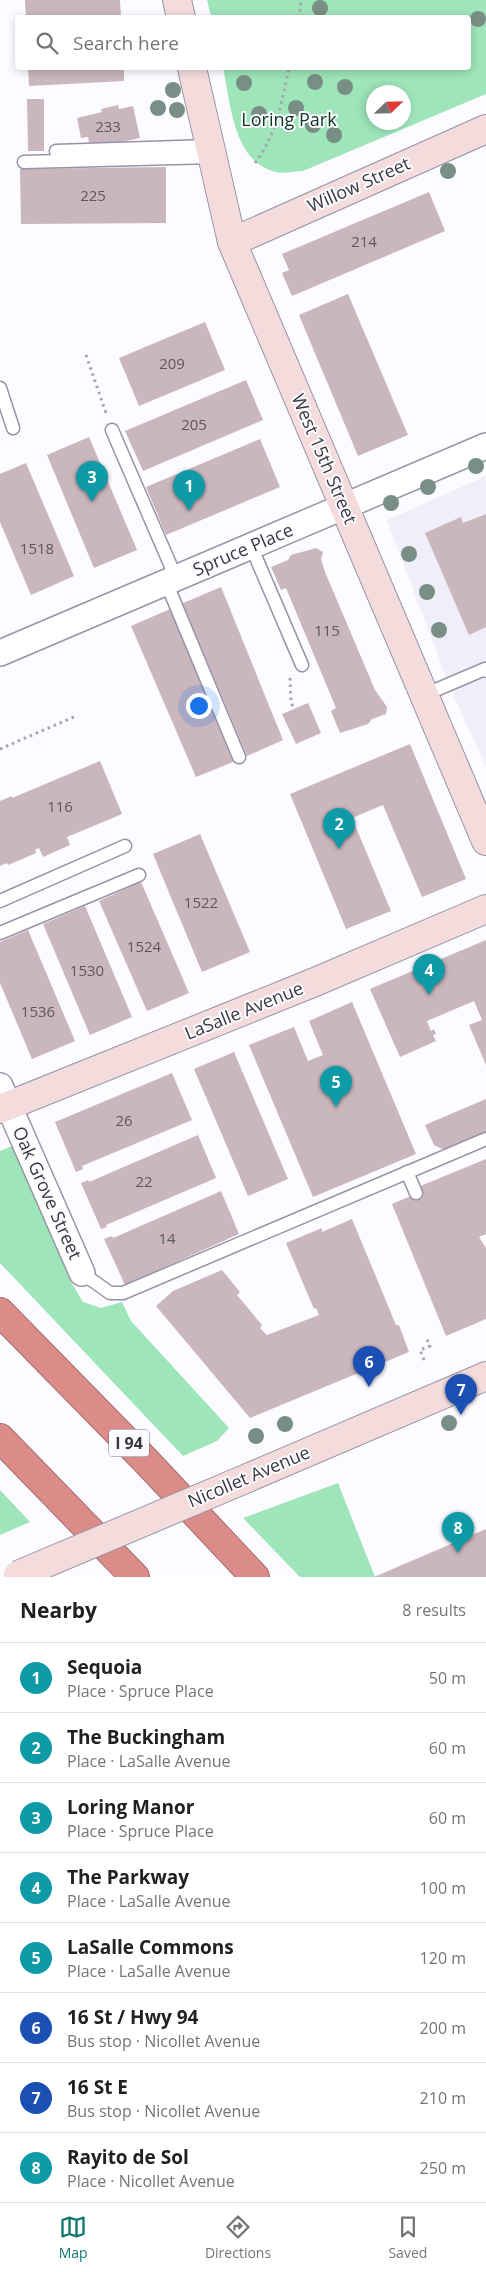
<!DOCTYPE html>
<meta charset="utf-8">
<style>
:root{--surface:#fff;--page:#f2f2f2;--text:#202124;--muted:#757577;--line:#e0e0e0;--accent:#0f766e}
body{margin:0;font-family:"Open Sans",sans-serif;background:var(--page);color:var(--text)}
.compass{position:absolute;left:366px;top:85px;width:45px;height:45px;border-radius:50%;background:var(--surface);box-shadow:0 2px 8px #0003;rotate:67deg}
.you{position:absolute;left:198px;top:705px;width:18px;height:18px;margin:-12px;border:4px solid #fff;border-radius:50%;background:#1a73e8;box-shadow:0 0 0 8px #1a73e833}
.badge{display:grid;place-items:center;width:32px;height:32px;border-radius:50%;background:var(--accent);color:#fff;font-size:16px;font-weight:700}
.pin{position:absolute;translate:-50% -41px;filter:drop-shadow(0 1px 2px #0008)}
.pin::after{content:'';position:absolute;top:26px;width:18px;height:15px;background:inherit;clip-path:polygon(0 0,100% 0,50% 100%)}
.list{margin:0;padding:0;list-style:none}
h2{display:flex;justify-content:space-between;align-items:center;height:65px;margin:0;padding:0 20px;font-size:21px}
h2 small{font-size:16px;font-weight:400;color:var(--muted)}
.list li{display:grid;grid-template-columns:32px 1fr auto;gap:15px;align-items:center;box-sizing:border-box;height:70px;padding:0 20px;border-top:1px solid var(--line)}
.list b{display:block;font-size:19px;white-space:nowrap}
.list p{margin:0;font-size:16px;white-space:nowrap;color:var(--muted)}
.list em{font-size:16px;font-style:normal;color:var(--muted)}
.icon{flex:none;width:28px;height:28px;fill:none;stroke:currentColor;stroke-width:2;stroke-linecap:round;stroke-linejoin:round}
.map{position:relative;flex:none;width:486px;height:1577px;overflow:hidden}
.search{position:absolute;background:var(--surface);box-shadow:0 2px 8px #0003;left:15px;right:15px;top:15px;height:55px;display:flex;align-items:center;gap:12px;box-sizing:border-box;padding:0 18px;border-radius:5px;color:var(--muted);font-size:19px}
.sheet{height:625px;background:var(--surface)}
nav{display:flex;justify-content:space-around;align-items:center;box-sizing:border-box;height:70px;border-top:1px solid var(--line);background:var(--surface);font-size:14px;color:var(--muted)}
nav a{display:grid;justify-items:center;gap:2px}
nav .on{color:var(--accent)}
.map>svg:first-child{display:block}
.built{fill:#f0eff9}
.green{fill:#9ee5b9;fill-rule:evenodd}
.building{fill:#cab6bd}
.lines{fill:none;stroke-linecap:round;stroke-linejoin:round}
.lane-casing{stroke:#9694a5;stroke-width:15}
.street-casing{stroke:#9694a5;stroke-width:28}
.secondary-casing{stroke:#9694a5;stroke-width:30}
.highway-casing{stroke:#a26f6f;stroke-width:30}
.path{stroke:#a6a5aa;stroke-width:3;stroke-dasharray:2.5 4;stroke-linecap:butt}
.lane{stroke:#fff;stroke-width:12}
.street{stroke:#fff;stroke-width:25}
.secondary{stroke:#f4dcdc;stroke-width:28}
.highway{stroke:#db8c89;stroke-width:28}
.secondary-bridge-casing{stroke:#9694a5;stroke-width:30;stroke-linecap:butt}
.secondary-bridge{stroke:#f4dcdc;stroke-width:28}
.tree{fill:#798e84}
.labels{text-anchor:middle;stroke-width:4;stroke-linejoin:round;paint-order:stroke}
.number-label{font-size:15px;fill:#5d585e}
.shield{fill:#fcfbff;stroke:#747279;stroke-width:1}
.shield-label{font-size:16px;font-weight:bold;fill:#39383f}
.park-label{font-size:18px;fill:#0e3520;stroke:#fcfbff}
.street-label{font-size:18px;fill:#39383f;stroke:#fcfbff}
</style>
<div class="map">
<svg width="486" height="1577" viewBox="0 0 486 1577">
<rect width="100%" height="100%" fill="#fcfbff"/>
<!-- built -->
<path class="built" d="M486,476V767L449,685L387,520Z"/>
<!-- green -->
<g class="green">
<path d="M207,0H486V94L303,171C295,171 284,174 276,172C233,162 231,104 223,68H468V18L211,17ZM404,92V122H374V92Z"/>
<path d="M12,1146L71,1282L83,1302L101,1308L122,1302L131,1321L229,1428L217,1441L183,1456L0,1263V1151Z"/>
<path d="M338,1483L375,1577H300L243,1518Z"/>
<path d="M0,1490L30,1522L0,1535Z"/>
</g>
<!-- building -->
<g class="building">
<path d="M25,0H120L121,18H26Z"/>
<path d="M28,68H124V81L29,86Z"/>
<path d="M27,99H44V151H28Z"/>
<path d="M118,105L119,109L133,106L140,138L90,149L88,137L81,138L77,118L102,112L101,109Z"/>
<path d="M166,167V223L21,224L20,169Z"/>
<path d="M429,192L445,231L292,296L282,273L289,270L282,254Z"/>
<path d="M348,294L408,435L358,456L299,315Z"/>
<path d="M205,322L225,370L139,406L119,358Z"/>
<path d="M246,380L263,420L143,471L125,431Z"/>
<path d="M89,437L137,550L94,568L47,455Z"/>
<path d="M260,439L280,487L166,535L146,487Z"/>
<path d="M26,463L74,576L31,595L0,522V474Z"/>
<path d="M486,514V627L469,635L425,533L461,517L463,523Z"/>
<path d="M316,548L323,552L321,559L325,572L375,690L387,707L386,714L372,719L368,724L340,733L331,711L336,708L286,588L281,590L271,567L288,560L291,555Z"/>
<path d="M221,587L283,740L247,756L185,609L183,610L181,604Z"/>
<path d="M170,609L233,762L196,777L131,626Z"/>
<path d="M308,703L321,733L296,744L282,714Z"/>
<path d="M410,744L466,879L422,897L383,805L352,818L391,911L346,929L290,794Z"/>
<path d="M100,761L122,814L67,837L70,845L43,857L39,848L35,850L36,853L8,865L7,863L0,866V801L12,796V798Z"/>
<path d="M200,834L250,952L202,972L153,854Z"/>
<path d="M141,882L189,993L147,1011L99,901Z"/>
<path d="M85,906L132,1017L90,1035L43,924Z"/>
<path d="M28,930L75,1041L32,1059L0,983V942Z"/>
<path d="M486,940V1065L469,1025L482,1020L474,1001L427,1021L431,1031L434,1029L436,1034L433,1035L436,1041L400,1057L370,989Z"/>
<path d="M352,1002L416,1154L313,1197L249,1045L294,1027L308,1061L323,1055L309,1021Z"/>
<path d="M234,1052L288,1179L248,1196L194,1069Z"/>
<path d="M172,1073L192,1120L82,1166L83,1169L76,1172L55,1122Z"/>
<path d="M486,1099V1134L446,1151L434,1145L425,1125Z"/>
<path d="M198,1135L216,1178L106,1225L107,1227L101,1229L81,1183L88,1180L89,1182Z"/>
<path d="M486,1159V1234L479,1237L486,1248V1319L446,1336L392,1204L420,1192L418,1187Z"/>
<path d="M221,1191L239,1234L125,1285L104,1239L112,1236L113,1238Z"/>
<path d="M352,1219L396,1325H399L409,1352L250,1418L156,1306L173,1291L222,1270L240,1292L237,1295L262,1325L260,1328L267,1335L319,1315L316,1308L314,1309L286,1243L322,1228V1232Z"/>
<path d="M486,1529V1577H374Z"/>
</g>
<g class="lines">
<defs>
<g id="lane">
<path d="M56,151L209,146"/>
<path d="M24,162L212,157"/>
<path d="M0,388L13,428"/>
<path d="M112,430L176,578"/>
<path d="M251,546L302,665"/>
<path d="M166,582L239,757"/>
<path d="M424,695L485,669L486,671"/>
<path d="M0,901L125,846"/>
<path d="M0,933L139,875"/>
<path d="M407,1172L416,1193"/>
<path d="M82,1273L110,1293H123L486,1139"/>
</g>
<g id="street">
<path d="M0,653L486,446"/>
<path d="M0,1086L82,1273"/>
</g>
<g id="secondary">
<path d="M177,0L181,18"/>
<path d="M192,68L232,242L486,841"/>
<path d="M232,242L486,129"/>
<path d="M0,1109L315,982L486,909"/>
<path d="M250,1477L486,1376"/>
</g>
<g id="highway">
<path d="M0,1312L146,1461L255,1577"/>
<path d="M0,1438L135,1577"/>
</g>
</defs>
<!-- lane casing -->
<use href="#lane" class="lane-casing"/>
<!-- street casing -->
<use href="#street" class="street-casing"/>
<!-- secondary casing -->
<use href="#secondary" class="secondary-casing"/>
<!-- highway casing -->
<use href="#highway" class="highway-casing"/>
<!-- path -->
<g class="path">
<path d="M299,18L301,0"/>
<path d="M255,163C276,136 282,100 289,68"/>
<path d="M86,355L106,413"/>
<path d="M290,678L291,702L294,709"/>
<path d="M0,749L76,716"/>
<path d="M424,1360L420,1350L430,1346L426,1337"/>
</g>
<!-- lane -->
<use href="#lane" class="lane"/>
<!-- street -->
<use href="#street" class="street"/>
<!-- secondary -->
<use href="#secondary" class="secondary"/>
<!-- highway -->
<use href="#highway" class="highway"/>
<defs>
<path id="secondary-bridge" d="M18,1575L250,1477"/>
</defs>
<!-- secondary-bridge casing -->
<use href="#secondary-bridge" class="secondary-bridge-casing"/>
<!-- secondary-bridge -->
<use href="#secondary-bridge" class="secondary-bridge"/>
</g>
<!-- trees -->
<g class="tree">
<circle cx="320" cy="8" r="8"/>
<circle cx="478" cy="19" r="8"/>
<circle cx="315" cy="82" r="8"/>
<circle cx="244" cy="83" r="8"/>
<circle cx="345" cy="87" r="8"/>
<circle cx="173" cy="90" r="8"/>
<circle cx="158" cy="108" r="8"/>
<circle cx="296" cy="108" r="8"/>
<circle cx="177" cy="110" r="8"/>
<circle cx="259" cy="114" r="8"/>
<circle cx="313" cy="125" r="8"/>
<circle cx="334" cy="135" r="8"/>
<circle cx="448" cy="171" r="8"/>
<circle cx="476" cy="466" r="8"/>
<circle cx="428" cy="487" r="8"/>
<circle cx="391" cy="503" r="8"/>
<circle cx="409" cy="554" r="8"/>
<circle cx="427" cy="592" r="8"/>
<circle cx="439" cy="630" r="8"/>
<circle cx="449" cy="1423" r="8"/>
<circle cx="285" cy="1424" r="8"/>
<circle cx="256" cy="1436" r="8"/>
</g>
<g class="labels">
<!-- number labels -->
<g class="number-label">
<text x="108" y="132">233</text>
<text x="93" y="201">225</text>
<text x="364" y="247">214</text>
<text x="172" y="369">209</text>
<text x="194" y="430">205</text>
<text x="37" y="554">1518</text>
<text x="327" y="636">115</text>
<text x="60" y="812">116</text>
<text x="201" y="908">1522</text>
<text x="144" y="952">1524</text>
<text x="87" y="976">1530</text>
<text x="38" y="1017">1536</text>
<text x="124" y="1126">26</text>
<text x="144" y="1187">22</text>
<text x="167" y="1244">14</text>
</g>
<!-- shield labels -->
<rect class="shield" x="109" y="1429.5" width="40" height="27" rx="4"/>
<g class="shield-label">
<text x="129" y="1449">I 94</text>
</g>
<!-- park labels -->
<g class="park-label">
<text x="289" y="126">Loring Park</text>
</g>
<!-- street labels -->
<g class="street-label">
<text transform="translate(359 185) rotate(-24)" y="6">Willow Street</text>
<text transform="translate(324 459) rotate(67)" y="6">West 15th Street</text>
<text transform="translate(243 550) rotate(-23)" y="6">Spruce Place</text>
<text transform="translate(244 1011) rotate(-22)" y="6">LaSalle Avenue</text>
<text transform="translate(47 1193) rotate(66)" y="6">Oak Grove Street</text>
<text transform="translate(249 1477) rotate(-23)" y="6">Nicollet Avenue</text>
</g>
</g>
</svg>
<svg class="compass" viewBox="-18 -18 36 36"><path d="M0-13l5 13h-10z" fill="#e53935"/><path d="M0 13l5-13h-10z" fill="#757577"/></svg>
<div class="you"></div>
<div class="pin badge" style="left:189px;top:511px;background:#0f9aa8">1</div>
<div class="pin badge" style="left:339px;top:849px;background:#0f9aa8">2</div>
<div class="pin badge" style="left:92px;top:502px;background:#0f9aa8">3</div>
<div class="pin badge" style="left:429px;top:995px;background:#0f9aa8">4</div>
<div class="pin badge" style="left:336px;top:1107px;background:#0f9aa8">5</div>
<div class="pin badge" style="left:369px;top:1387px;background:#1a4fb4">6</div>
<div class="pin badge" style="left:461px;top:1415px;background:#1a4fb4">7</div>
<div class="pin badge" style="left:458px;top:1553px;background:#0f9aa8">8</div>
<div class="search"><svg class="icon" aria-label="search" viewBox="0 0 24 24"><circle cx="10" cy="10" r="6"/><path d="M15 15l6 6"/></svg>Search here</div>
</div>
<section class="sheet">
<h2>Nearby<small>8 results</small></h2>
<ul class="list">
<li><span class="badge" style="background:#0f9aa8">1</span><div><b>Sequoia</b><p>Place · Spruce Place</p></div><em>50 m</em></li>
<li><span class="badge" style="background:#0f9aa8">2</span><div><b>The Buckingham</b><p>Place · LaSalle Avenue</p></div><em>60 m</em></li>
<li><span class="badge" style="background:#0f9aa8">3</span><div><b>Loring Manor</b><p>Place · Spruce Place</p></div><em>60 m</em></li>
<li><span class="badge" style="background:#0f9aa8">4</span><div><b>The Parkway</b><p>Place · LaSalle Avenue</p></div><em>100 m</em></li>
<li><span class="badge" style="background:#0f9aa8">5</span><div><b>LaSalle Commons</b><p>Place · LaSalle Avenue</p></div><em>120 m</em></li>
<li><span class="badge" style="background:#1a4fb4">6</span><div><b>16 St / Hwy 94</b><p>Bus stop · Nicollet Avenue</p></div><em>200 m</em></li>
<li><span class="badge" style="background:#1a4fb4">7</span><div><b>16 St E</b><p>Bus stop · Nicollet Avenue</p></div><em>210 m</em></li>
<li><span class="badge" style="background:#0f9aa8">8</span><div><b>Rayito de Sol</b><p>Place · Nicollet Avenue</p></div><em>250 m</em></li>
</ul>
</section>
<nav>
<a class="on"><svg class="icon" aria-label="map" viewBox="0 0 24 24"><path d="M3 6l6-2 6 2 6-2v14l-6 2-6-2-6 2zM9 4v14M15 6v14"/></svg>Map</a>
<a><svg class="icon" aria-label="directions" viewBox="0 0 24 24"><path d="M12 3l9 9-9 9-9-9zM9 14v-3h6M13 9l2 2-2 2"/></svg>Directions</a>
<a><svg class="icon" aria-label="saved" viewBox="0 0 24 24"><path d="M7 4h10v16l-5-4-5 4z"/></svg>Saved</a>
</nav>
